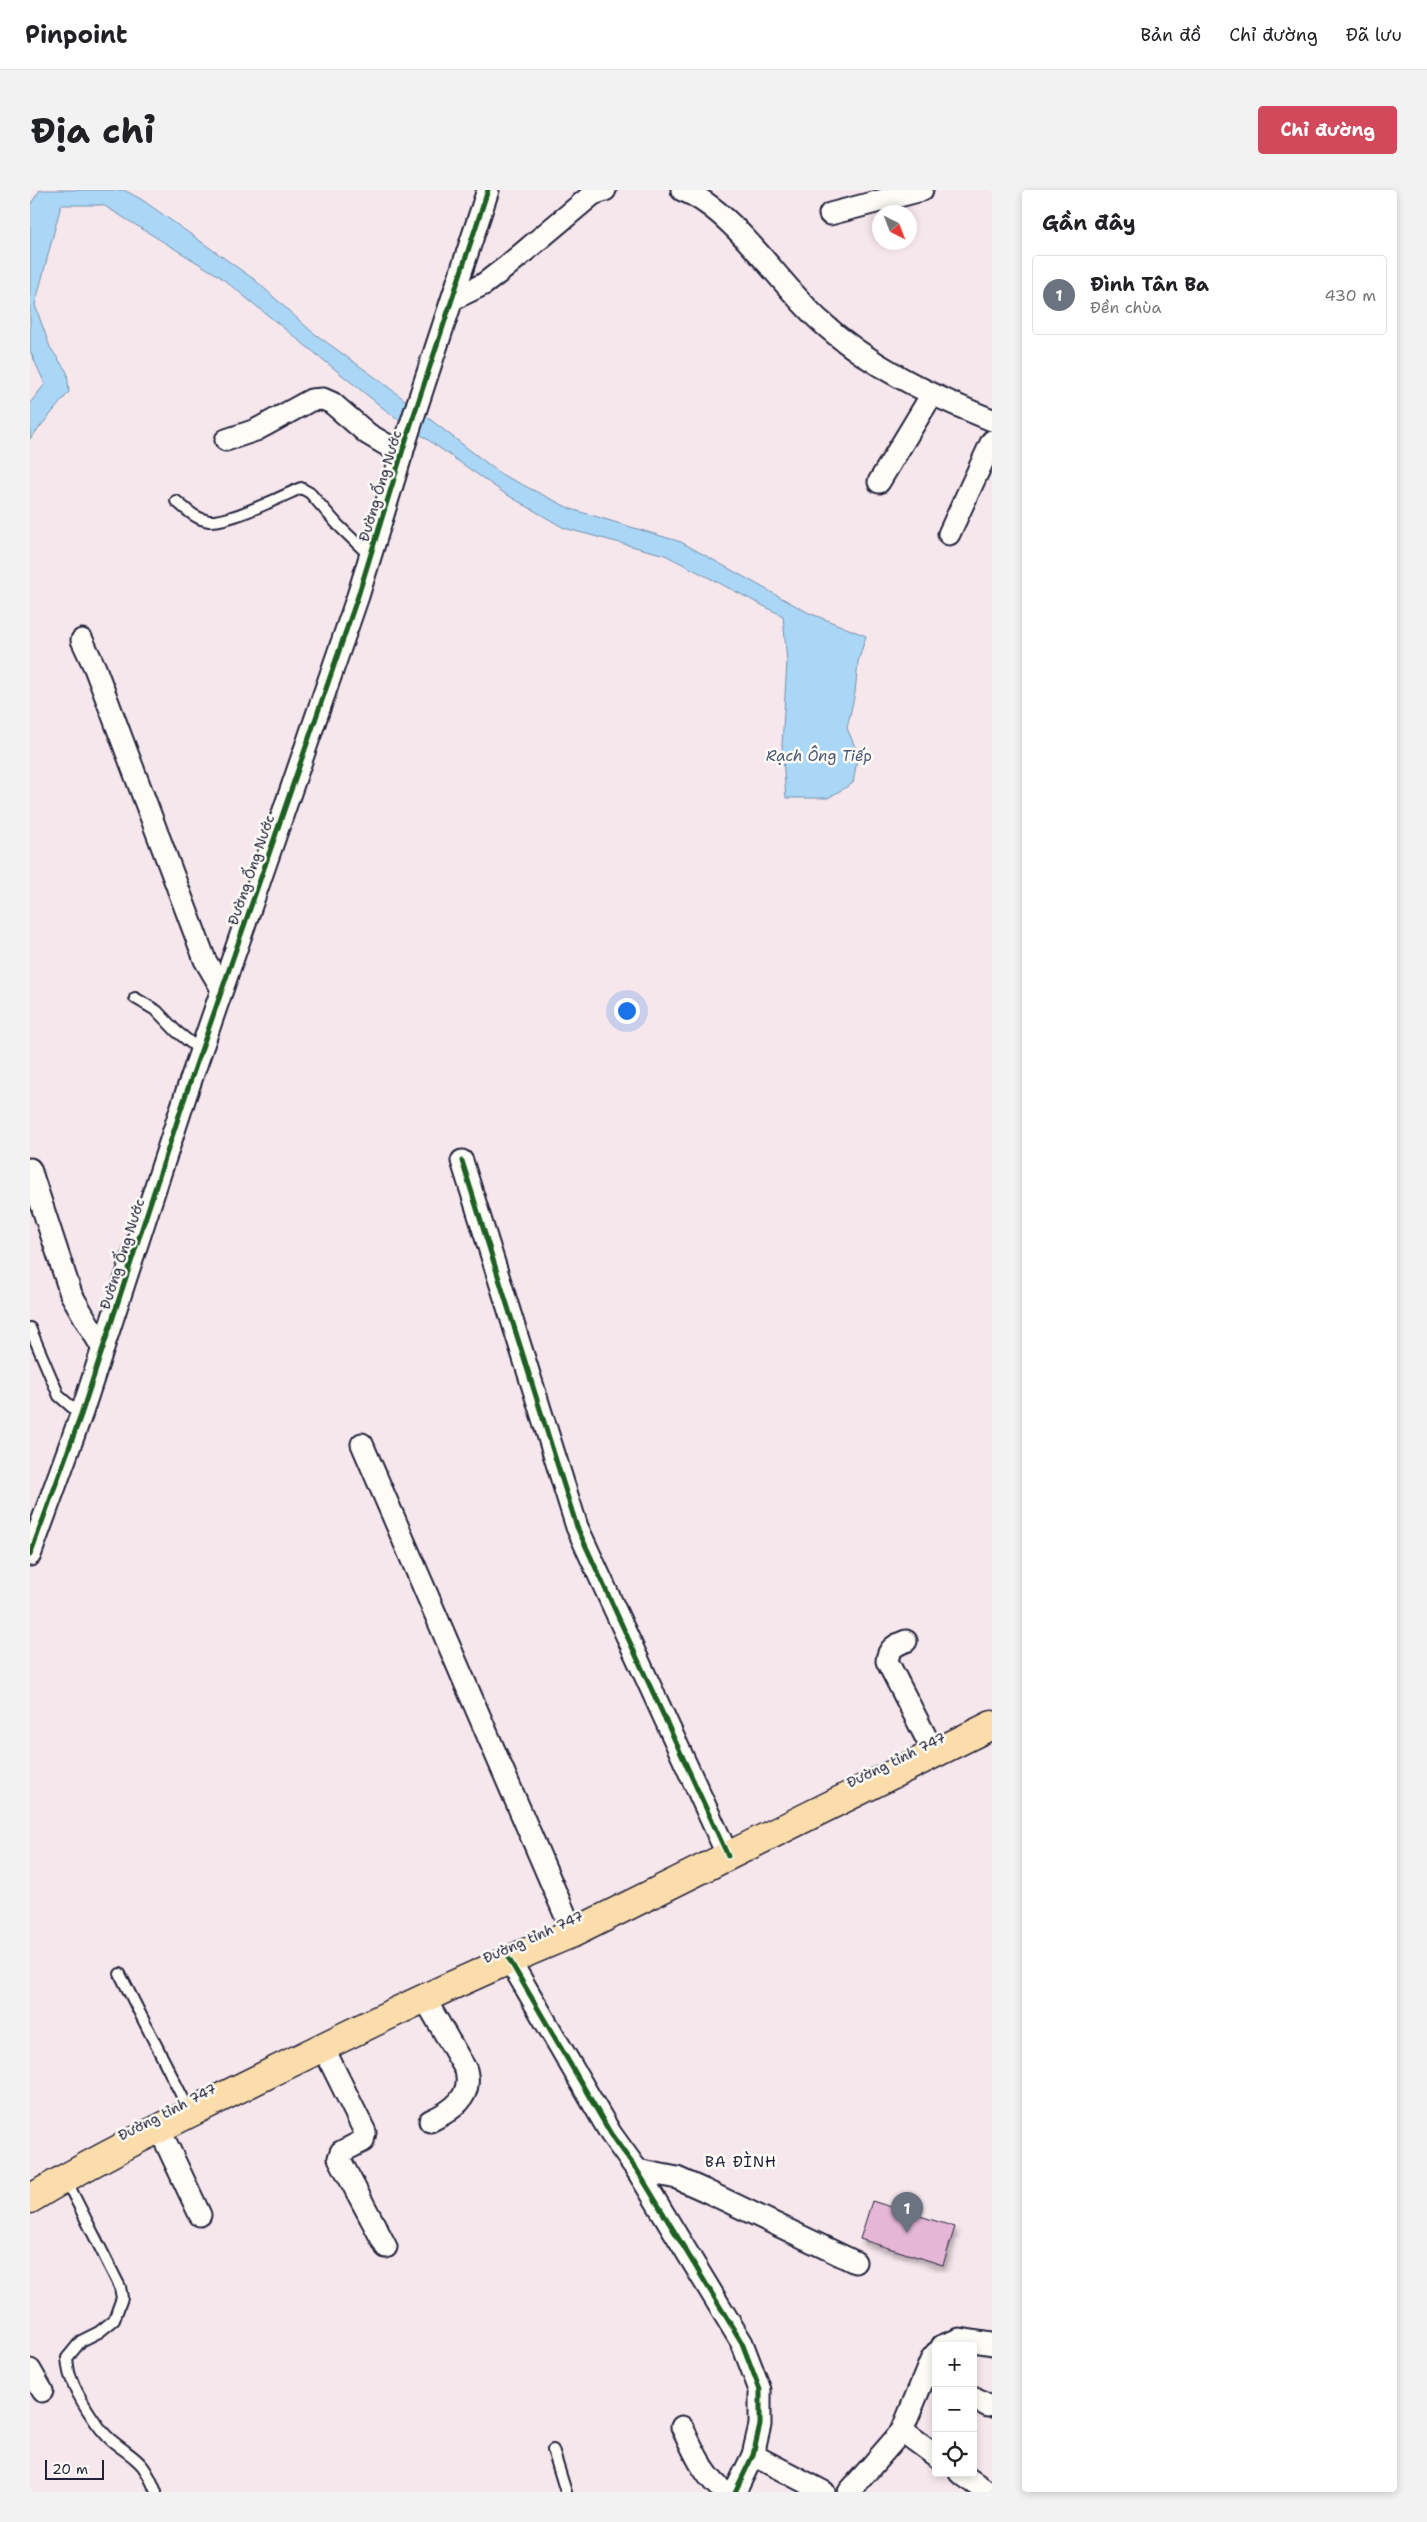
<!DOCTYPE html>
<html lang="vi">
<meta charset="utf-8">
<style>
:root{--surface:#fff;--page:#f2f2f2;--text:#202124;--muted:#757577;--line:#e0e0e0;--accent:#d1495b}
body{margin:0;font-family:"Shantell Sans",sans-serif;background:var(--page);color:var(--text)}
.controls{position:absolute;right:15px;bottom:15px;display:grid;overflow:hidden;border-radius:5px;box-shadow:0 2px 8px #0003}
.controls button{width:45px;height:45px;display:grid;place-items:center;padding:0;border:0;border-bottom:1px solid var(--line);background:var(--surface);color:var(--text);font:25px sans-serif}
.compass{position:absolute;left:842px;top:15px;width:45px;height:45px;border-radius:50%;background:var(--surface);box-shadow:0 2px 8px #0003;rotate:138deg}
.scale{position:absolute;left:15px;bottom:12px;width:59px;box-sizing:border-box;padding-left:5px;border:2px solid #22223b;border-top:0;font-size:14px;line-height:18px;white-space:nowrap;color:#22223b;-webkit-text-stroke:4px #fdfcf7;paint-order:stroke}
.you{position:absolute;left:596px;top:820px;width:18px;height:18px;margin:-12px;border:4px solid #fff;border-radius:50%;background:#1a73e8;box-shadow:0 0 0 8px #1a73e833}
.badge{display:grid;place-items:center;width:32px;height:32px;border-radius:50%;background:var(--accent);color:#fff;font-size:16px;font-weight:700}
.pin{position:absolute;translate:-50% -41px;filter:drop-shadow(0 1px 2px #0008)}
.pin::after{content:'';position:absolute;top:26px;width:18px;height:15px;background:inherit;clip-path:polygon(0 0,100% 0,50% 100%)}
.list{margin:0;padding:0;list-style:none}
h2{display:flex;justify-content:space-between;align-items:center;height:65px;margin:0;padding:0 20px;font-size:21px}
h2 small{font-size:16px;font-weight:400;color:var(--muted)}
.list li{display:grid;grid-template-columns:32px 1fr auto;gap:15px;align-items:center;box-sizing:border-box;height:80px;margin:0 10px 10px;padding:0 10px;border:1px solid var(--line);border-radius:5px}
.list b{display:block;font-size:19px;white-space:nowrap}
.list p{margin:0;font-size:16px;white-space:nowrap;color:var(--muted)}
.list em{font-size:16px;font-style:normal;color:var(--muted)}
.icon{flex:none;width:28px;height:28px;fill:none;stroke:currentColor;stroke-width:2;stroke-linecap:round;stroke-linejoin:round}
.map{position:relative;flex:none;width:962px;height:2302px;overflow:hidden;border-radius:5px}
header{display:flex;align-items:center;gap:30px;box-sizing:border-box;height:70px;padding:0 25px;background:var(--surface);border-bottom:1px solid var(--line)}
header strong{font-size:24px}
nav{display:flex;gap:28px;margin-inline-start:auto;font-size:18px}
.intro{display:flex;align-items:center;justify-content:space-between;box-sizing:border-box;height:120px;padding:0 30px}
h1{margin:0;font-size:35px}
.button{padding:12px 22px;border-radius:5px;background:var(--accent);color:#fff;font-size:18px;font-weight:700}
main{display:flex;gap:30px;padding:0 30px}
aside{flex:1;background:var(--surface);border-radius:5px;box-shadow:0 2px 8px #0003}
.map>svg:first-child{display:block}
.water{fill:#aad7f6;stroke:#748fab}
.building{fill:#e6b6d6;stroke:#22223b;filter:url(#shadow)}
.lines{fill:none;stroke-linecap:round;stroke-linejoin:round}
.service-casing{stroke:#22223b;stroke-width:14}
.minor-casing{stroke:#22223b;stroke-width:25}
.primary-casing{stroke:#22223b;stroke-width:31}
.service{stroke:#fdfcf7;stroke-width:10}
.minor{stroke:#fdfcf7;stroke-width:21}
.primary{stroke:#faddab;stroke-width:28}
.cycleway-casing{stroke:#fdfcf7;stroke-width:8}
.cycleway{stroke:#1b5e20;stroke-width:5}
.labels{text-anchor:middle;stroke-width:5;stroke-linejoin:round;paint-order:stroke}
.street-label{font-size:14px;fill:#22223b;stroke:#fdfcf7}
.water-label{font-size:15px;font-style:italic;fill:#4b5873;stroke:#fdfcf7}
.neighbourhood-label{font-size:15px;letter-spacing:1px;fill:#22223b;stroke:#fdfcf7}
</style>
<header>
<strong>Pinpoint</strong>
<nav><a>Bản đồ</a><a>Chỉ đường</a><a>Đã lưu</a></nav>
</header>
<div class="intro"><h1>Địa chỉ</h1><a class="button">Chỉ đường</a></div>
<main>
<div class="map">
<svg width="962" height="2302" viewBox="0 0 962 2302">
<defs>
<filter id="shadow"><feDropShadow dx="3" dy="5.5" stdDeviation="2.5" flood-color="#0004"/></filter>
</defs>
<rect width="100%" height="100%" fill="#f6e7ed"/>
<filter id="ink" filterUnits="userSpaceOnUse"><feTurbulence type="fractalNoise" baseFrequency=".02" numOctaves="2"/><feDisplacementMap in="SourceGraphic" scale="10" xChannelSelector="R" yChannelSelector="G"/><feConvolveMatrix kernelMatrix="1 2 1 2 8 2 1 2 1" color-interpolation-filters="sRGB"/></filter>
<g filter="url(#ink)">
<!-- water -->
<path class="water" d="M10,0H94L111,9L225,90L281,141L349,190L471,284L541,319L651,352L777,422L836,446L828,472L825,503L817,538L828,564L823,593L798,608H756L752,555L757,472L753,426L635,365L534,338L474,303L358,222L189,86L73,15H31L5,115L20,157L37,182L39,202L0,249V213L15,194L0,161V15Z"/>
<!-- building -->
<path class="building" d="M842,2011L925,2037L913,2075L830,2049Z"/>
<g class="lines">
<defs>
<g id="service">
<path d="M146,311C156,319 165,329 179,331C199,333 250,307 271,298L280,303L308,335L340,366"/>
<path d="M105,808L127,821L146,841L171,861"/>
<path d="M0,1138L29,1206L51,1225"/>
<path d="M90,1784L160,1922"/>
<path d="M35,1988L90,2097L92,2108L84,2130L69,2142L51,2151L37,2168C38,2175 38,2182 41,2188C47,2205 67,2238 81,2250C107,2271 113,2269 126,2302"/>
<path d="M523,2260L536,2302"/>
</g>
<g id="minor">
<path d="M652,0C702,19 749,93 789,130C839,176 900,205 962,230"/>
<path d="M800,24L892,0"/>
<path d="M423,109L454,94L476,77L563,4L575,0"/>
<path d="M196,250L226,240L281,210L293,209L302,213L338,244L372,264"/>
<path d="M849,292L901,206"/>
<path d="M919,344L962,251"/>
<path d="M52,450L65,478L175,770L192,799"/>
<path d="M432,971L547,1337L698,1666"/>
<path d="M0,979L41,1104L73,1159"/>
<path d="M332,1254L543,1743"/>
<path d="M0,1365L51,1225L156,904L328,406L379,240L458,0"/>
<path d="M876,1451C865,1455 858,1459 857,1471L904,1563"/>
<path d="M479,1769L581,1944L607,1980L712,2153L730,2200V2235L723,2265L705,2302"/>
<path d="M395,1809L436,1880C443,1907 422,1921 400,1931"/>
<path d="M293,1857L335,1942L333,1951L311,1962L309,1968L356,2057"/>
<path d="M129,1938L170,2025"/>
<path d="M607,1980L647,1988L674,2000L825,2072"/>
<path d="M912,2156L930,2149L962,2154"/>
<path d="M0,2180L12,2201"/>
<path d="M943,2208L958,2216"/>
<path d="M652,2237C664,2261 673,2286 695,2302"/>
<path d="M872,2241L902,2168L906,2163"/>
<path d="M723,2265L794,2302"/>
<path d="M930,2283L958,2302"/>
<path d="M819,2302L872,2241L906,2266"/>
</g>
<path id="primary" d="M0,2009C52,1977 106,1950 160,1923C286,1860 413,1796 543,1743L962,1535"/>
</defs>
<!-- service casing -->
<use href="#service" class="service-casing"/>
<!-- minor casing -->
<use href="#minor" class="minor-casing"/>
<!-- primary casing -->
<use href="#primary" class="primary-casing"/>
<!-- service -->
<use href="#service" class="service"/>
<!-- minor -->
<use href="#minor" class="minor"/>
<!-- primary -->
<use href="#primary" class="primary"/>
<defs>
<g id="cycleway">
<path d="M432,971L547,1337L698,1666"/>
<path d="M0,1365L51,1225L156,904L328,406L379,240L458,0"/>
<path d="M479,1769L581,1944L607,1980L712,2153L730,2200V2235L723,2265L705,2302"/>
</g>
</defs>
<!-- cycleway casing -->
<use href="#cycleway" class="cycleway-casing"/>
<!-- cycleway -->
<use href="#cycleway" class="cycleway"/>
</g>
</g>
<g class="labels">
<!-- street labels -->
<g class="street-label">
<text transform="translate(350 296) rotate(-73)" y="5">Đường Ống Nước</text>
<text transform="translate(221 680) rotate(-71)" y="5">Đường Ống Nước</text>
<text transform="translate(92 1064) rotate(-72)" y="5">Đường Ống Nước</text>
<text transform="translate(866 1570) rotate(-26)" y="5">Đường tỉnh 747</text>
<text transform="translate(503 1747) rotate(-24)" y="5">Đường tỉnh 747</text>
<text transform="translate(137 1922) rotate(-27)" y="5">Đường tỉnh 747</text>
</g>
<!-- water labels -->
<g class="water-label">
<text x="789" y="571">Rạch Ông Tiếp</text>
</g>
<!-- neighbourhood labels -->
<g class="neighbourhood-label">
<text x="711" y="1977">BA ĐÌNH</text>
</g>
</g>
</svg>
<div class="controls">
<button>+</button>
<button>−</button>
<button><svg class="icon" aria-label="locate" viewBox="0 0 24 24"><circle cx="12" cy="12" r="6"/><path d="M12 2v4M12 18v4M2 12h4M18 12h4"/></svg></button>
</div>
<svg class="compass" viewBox="-18 -18 36 36"><path d="M0-13l5 13h-10z" fill="#e53935"/><path d="M0 13l5-13h-10z" fill="#757577"/></svg>
<div class="scale">20 m</div>
<div class="you"></div>
<div class="pin badge" style="left:877px;top:2043px;background:#6b7280">1</div>
</div>
<aside>
<h2>Gần đây<small></small></h2>
<ul class="list">
<li><span class="badge" style="background:#6b7280">1</span><div><b>Đình Tân Ba</b><p>Đền chùa</p></div><em>430 m</em></li>
</ul>
</aside>
</main>
